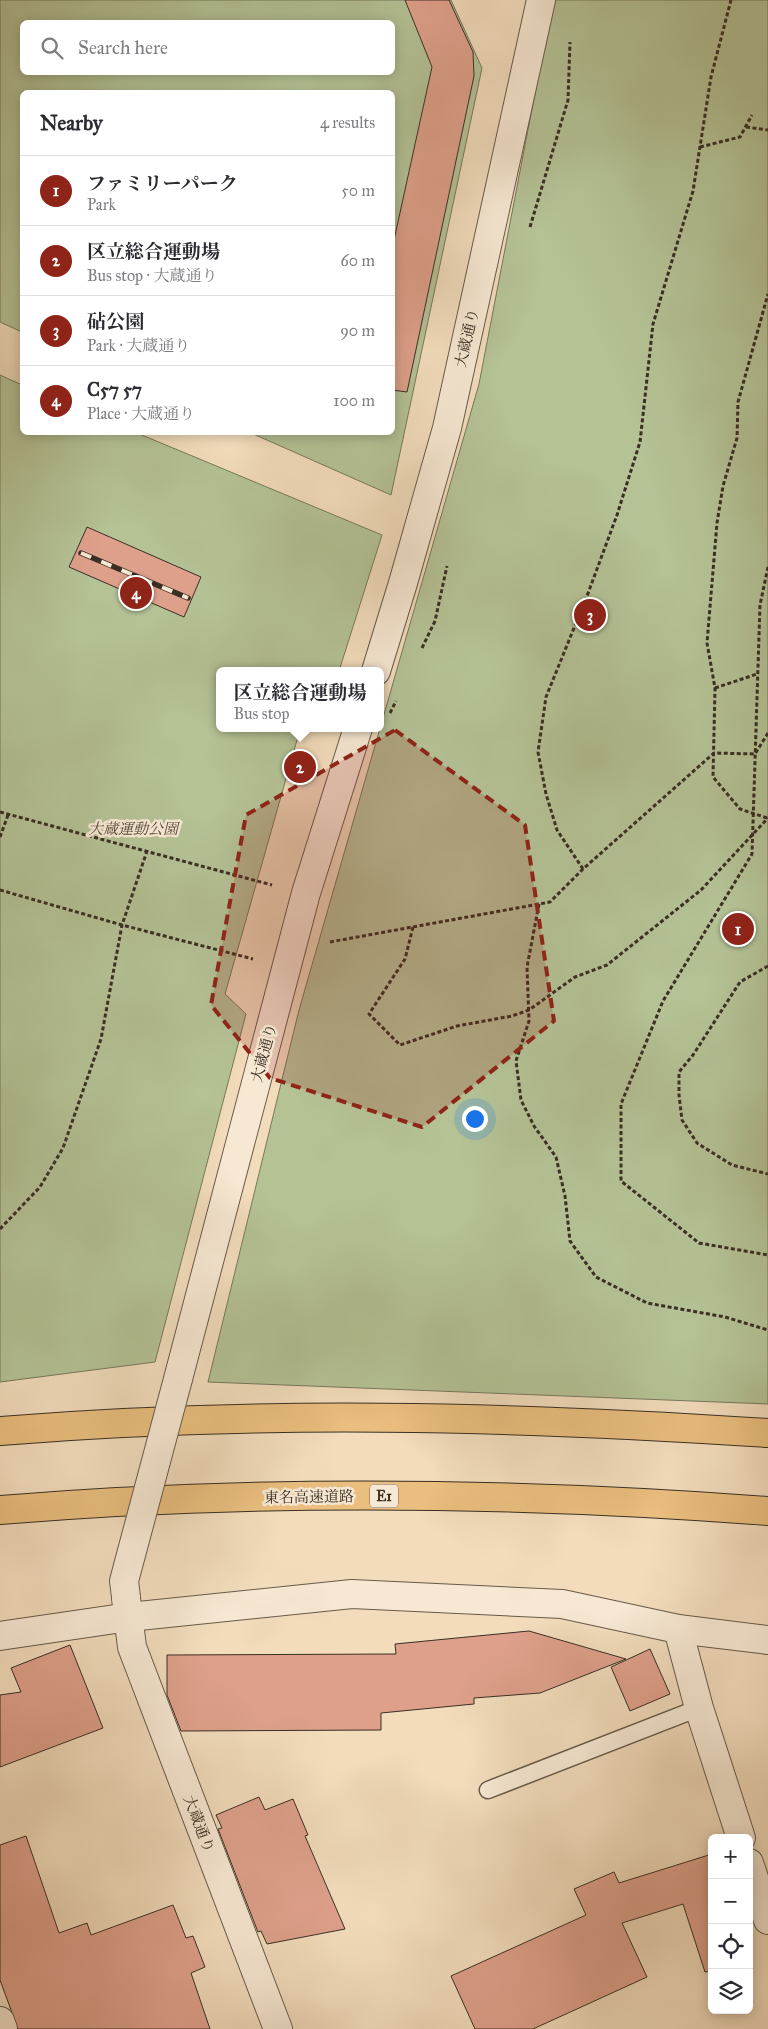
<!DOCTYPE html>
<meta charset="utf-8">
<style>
:root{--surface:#fff;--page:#f7f7f7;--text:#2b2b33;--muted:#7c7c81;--line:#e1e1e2;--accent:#8f2418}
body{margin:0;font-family:"IM FELL Great Primer","Noto Serif JP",serif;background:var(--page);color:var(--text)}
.controls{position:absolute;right:15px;bottom:15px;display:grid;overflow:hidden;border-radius:8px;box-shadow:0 2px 12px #0003}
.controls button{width:45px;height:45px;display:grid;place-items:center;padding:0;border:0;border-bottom:1px solid var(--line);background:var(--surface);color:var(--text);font:25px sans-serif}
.you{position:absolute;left:474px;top:1118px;width:18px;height:18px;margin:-12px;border:4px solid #fff;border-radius:50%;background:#1a73e8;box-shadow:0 0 0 8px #1a73e833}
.badge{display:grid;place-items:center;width:32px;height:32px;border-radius:50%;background:var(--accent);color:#fff;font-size:16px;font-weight:700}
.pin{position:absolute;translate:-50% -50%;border:2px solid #fff;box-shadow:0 1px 5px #0006}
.popup{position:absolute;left:216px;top:667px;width:168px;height:65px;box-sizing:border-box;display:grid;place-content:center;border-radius:8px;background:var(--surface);filter:drop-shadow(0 1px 4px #0005);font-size:16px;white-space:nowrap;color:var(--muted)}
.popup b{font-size:19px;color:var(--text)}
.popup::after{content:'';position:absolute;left:50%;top:100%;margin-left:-10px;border:10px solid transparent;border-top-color:var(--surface)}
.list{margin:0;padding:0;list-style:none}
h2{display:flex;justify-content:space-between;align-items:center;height:65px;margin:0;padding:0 20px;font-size:21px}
h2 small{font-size:16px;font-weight:400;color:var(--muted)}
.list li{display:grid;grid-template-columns:32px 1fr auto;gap:15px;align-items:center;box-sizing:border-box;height:70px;padding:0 20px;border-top:1px solid var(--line)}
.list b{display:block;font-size:19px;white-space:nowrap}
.list p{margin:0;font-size:16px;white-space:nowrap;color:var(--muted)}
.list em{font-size:16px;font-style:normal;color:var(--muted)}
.icon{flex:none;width:28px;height:28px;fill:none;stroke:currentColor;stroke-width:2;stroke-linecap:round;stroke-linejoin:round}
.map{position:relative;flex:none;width:768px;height:2029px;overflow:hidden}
.search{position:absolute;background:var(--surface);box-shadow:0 2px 12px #0003;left:20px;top:20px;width:375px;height:55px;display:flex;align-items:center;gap:12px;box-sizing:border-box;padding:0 18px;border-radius:8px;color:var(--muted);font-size:19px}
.panel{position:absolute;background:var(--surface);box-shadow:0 2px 12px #0003;left:20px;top:90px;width:375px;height:345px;border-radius:8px}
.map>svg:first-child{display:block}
.green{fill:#b4c296;stroke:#76785c;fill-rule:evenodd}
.building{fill:#dea08b;stroke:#392f23}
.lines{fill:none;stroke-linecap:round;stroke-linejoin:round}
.service-casing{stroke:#675a49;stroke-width:19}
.minor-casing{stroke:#675a49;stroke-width:30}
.tertiary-casing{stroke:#675a49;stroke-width:30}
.motorway-casing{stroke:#392f23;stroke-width:30}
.path{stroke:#392f23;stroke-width:3;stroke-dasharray:4 2.5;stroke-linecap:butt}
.service{stroke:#f7e8d3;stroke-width:16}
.minor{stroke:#f7e8d3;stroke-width:28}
.tertiary{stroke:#f7e8d3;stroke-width:28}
.motorway{stroke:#e9be7e;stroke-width:28}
.rail-casing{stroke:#392f23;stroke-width:5.5}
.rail{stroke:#f7e8d3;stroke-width:4;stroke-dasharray:11;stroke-linecap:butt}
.tertiary-bridge-casing{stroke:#675a49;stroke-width:30;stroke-linecap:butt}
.tertiary-bridge{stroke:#f7e8d3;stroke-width:28}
.marked{fill:#8f2418;fill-opacity:0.2;stroke:#8f2418;stroke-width:4;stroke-dasharray:10 6;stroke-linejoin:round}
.labels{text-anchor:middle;stroke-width:5;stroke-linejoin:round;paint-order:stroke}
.shield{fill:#f7e8d3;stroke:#726658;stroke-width:1}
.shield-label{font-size:14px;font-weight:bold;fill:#392f23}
.street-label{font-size:15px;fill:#392f23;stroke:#f7e8d3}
.park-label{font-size:15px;font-style:italic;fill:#524c3a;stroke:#f7e8d3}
</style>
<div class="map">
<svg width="768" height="2029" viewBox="0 0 768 2029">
<rect width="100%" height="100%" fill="#f2dcbc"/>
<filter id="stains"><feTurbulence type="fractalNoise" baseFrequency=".004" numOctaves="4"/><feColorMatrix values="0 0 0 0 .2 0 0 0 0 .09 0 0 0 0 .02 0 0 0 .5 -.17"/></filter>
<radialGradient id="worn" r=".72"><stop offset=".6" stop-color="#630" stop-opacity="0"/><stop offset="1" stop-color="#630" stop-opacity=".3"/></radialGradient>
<!-- green -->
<g class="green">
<path d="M0,0H451L482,68L391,495L251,433L392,432V92H22V332L0,322ZM22,22H392V72H22Z"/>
<path d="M553,0H768V1404L208,1382L299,1010L479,384Z"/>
<path d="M0,375L22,385V432L137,433L382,535L339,671H220V728H308L297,740L225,994L246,1014L155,1362L0,1382Z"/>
</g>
<!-- building -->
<g class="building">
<path d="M405,0H449L473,52L474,76L407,392L392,390V249L432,67Z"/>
<path d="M87,527L201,577L184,617L69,567Z"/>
<path d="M529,1631L626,1659L540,1693L474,1698V1704L381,1713V1730L181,1731L167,1695V1655L396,1654L395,1644Z"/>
<path d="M70,1645L103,1728L0,1767V1695L21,1692L11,1668Z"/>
<path d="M650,1649L670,1694L630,1711L611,1667Z"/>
<path d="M259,1797L265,1810L293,1799L308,1835L305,1836L345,1929L267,1944L261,1931L258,1932L218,1829L222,1828L216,1815Z"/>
<path d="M26,1836L59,1933L87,1923L91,1935L173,1905L186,1938L193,1936L205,1967L191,1973L210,2029H18L0,1980V1845Z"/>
<path d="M712,1854V1971L705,1972L683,1904L622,1923L647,1977L533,2029H475L451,1976L586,1915L574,1889L614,1872L619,1883Z"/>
</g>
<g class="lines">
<defs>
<path id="service" d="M488,1790L699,1708"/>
<g id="minor">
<path d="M126,1598L132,1647L278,2029"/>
<path d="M678,1629L699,1708L741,1838"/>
<path d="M0,1636L129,1617L352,1594L562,1604L678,1629L768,1640"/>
<path d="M749,1863L768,1920"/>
<path d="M0,2021L3,2029"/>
</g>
<g id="tertiary">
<path d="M376,671L403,583L447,428L541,0"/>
<path d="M178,1379L306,893L358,728"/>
</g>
<g id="motorway">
<path d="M0,1431C255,1410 512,1416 768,1433"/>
<path d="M0,1510C255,1489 513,1492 768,1511"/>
</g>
</defs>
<!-- service casing -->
<use href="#service" class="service-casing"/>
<!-- minor casing -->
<use href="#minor" class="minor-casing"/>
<!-- tertiary casing -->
<use href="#tertiary" class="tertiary-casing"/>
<!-- motorway casing -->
<use href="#motorway" class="motorway-casing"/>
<!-- path -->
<g class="path">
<path d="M746,127L768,130"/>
<path d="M700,147L740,137L752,115"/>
<path d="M530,227L568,100L570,42"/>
<path d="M768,567L760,605L752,854L663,1001L621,1104V1181L699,1243L768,1255"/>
<path d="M422,648L435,621L447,566"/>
<path d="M715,688L757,674"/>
<path d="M390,713L396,701"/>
<path d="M0,812L272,885"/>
<path d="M767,818L740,809L713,777L715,688L707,643L717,523L723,486L737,438L738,402L768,294"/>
<path d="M0,837L8,815"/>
<path d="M583,869L557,830L546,794L538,752L546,697L587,596L617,515L640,442L653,324L693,191L711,77L731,0"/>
<path d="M0,890L122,925L253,959"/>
<path d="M539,904L527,967L529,1021L516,1061L521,1100L534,1126L556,1157L565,1196L570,1241L596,1277L647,1303L725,1317L768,1330"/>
<path d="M413,927L405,959L369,1014L400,1045L457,1026L512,1016L529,1010L575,977L607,965L701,890L768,818"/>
<path d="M330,942L550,902L583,869L714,753L755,754L768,733"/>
<path d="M768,966L740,982L693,1055L679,1072V1095L682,1120L697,1143L732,1165L768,1174"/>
<path d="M0,1229L40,1187L63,1148L101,1039L122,925L147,851"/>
</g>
<!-- service -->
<use href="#service" class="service"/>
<!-- minor -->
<use href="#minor" class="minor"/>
<!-- tertiary -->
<use href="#tertiary" class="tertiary"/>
<!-- motorway -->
<use href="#motorway" class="motorway"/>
<defs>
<path id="rail" d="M81,553L188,598"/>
</defs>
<!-- rail casing -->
<use href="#rail" class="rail-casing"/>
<!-- rail -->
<use href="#rail" class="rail"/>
<defs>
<path id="tertiary-bridge" d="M126,1597L124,1581L178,1379"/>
</defs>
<!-- tertiary-bridge casing -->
<use href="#tertiary-bridge" class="tertiary-bridge-casing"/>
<!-- tertiary-bridge -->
<use href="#tertiary-bridge" class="tertiary-bridge"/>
</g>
<!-- marked area -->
<path class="marked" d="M395,730L525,825L554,1021L422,1127L270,1078L211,1005L246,815Z"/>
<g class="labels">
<!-- shield labels -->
<rect class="shield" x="370" y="1484.5" width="28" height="23" rx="4"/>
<g class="shield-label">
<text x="384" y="1501">E1</text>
</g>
<!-- street labels -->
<g class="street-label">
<text transform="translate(467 338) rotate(-77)" y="5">大蔵通り</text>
<text transform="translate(264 1053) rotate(-75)" y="5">大蔵通り</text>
<text transform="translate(309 1497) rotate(-1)" y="5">東名高速道路</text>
<text transform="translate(199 1824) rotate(69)" y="5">大蔵通り</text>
</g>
<!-- park labels -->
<g class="park-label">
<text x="133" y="834">大蔵運動公園</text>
</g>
</g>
<rect width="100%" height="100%" filter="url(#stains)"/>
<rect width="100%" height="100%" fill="url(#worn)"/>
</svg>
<div class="controls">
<button>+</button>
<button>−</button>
<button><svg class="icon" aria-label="locate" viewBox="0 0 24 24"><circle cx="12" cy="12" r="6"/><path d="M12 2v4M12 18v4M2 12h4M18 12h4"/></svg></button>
<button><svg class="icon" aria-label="layers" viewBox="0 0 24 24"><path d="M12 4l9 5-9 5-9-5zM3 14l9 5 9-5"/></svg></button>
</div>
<div class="you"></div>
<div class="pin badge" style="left:738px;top:929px">1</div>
<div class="pin badge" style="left:300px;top:767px">2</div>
<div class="popup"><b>区立総合運動場</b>Bus stop</div>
<div class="pin badge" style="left:590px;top:615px">3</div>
<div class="pin badge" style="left:136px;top:593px">4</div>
<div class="search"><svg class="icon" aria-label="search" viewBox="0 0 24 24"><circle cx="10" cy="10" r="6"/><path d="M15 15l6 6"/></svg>Search here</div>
<section class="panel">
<h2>Nearby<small>4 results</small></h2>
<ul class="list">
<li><span class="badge">1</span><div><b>ファミリーパーク</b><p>Park</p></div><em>50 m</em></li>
<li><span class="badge">2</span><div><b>区立総合運動場</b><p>Bus stop · 大蔵通り</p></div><em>60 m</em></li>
<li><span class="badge">3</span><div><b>砧公園</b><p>Park · 大蔵通り</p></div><em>90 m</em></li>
<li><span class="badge">4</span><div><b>C57 57</b><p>Place · 大蔵通り</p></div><em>100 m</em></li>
</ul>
</section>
</div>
